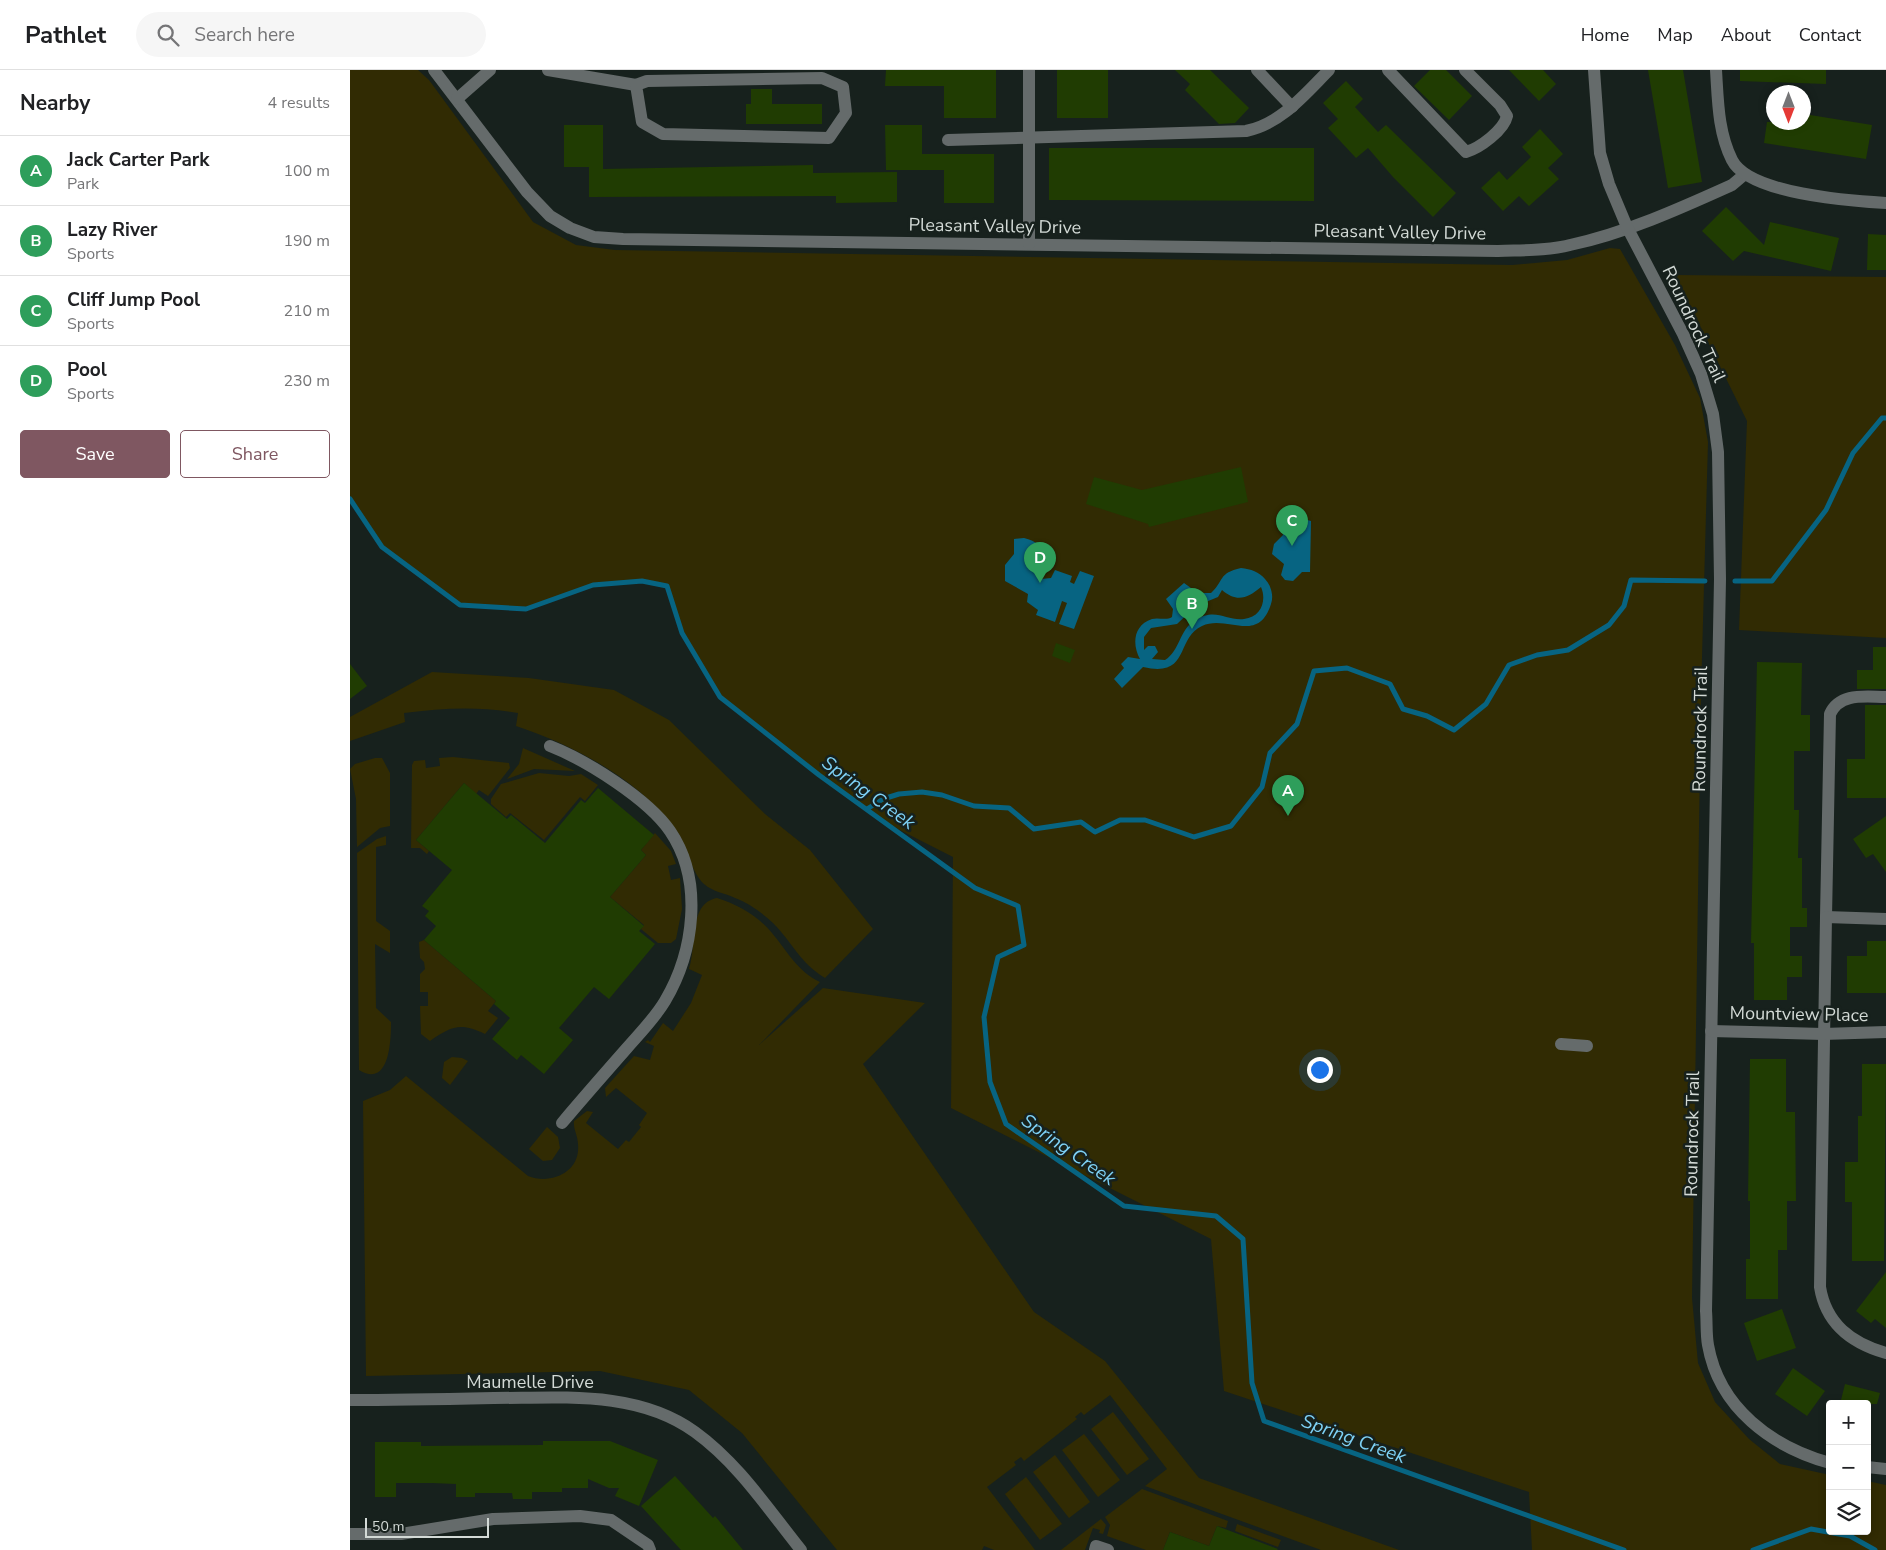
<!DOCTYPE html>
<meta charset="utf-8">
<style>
:root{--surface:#fff;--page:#f6f6f6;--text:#202124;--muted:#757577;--line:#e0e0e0;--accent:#7f5761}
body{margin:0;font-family:"Nunito Sans",sans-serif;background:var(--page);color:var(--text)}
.controls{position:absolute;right:15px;bottom:15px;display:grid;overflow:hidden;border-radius:5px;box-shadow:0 2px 8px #0003}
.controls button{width:45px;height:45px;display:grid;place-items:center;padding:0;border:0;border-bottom:1px solid var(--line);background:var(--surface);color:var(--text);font:25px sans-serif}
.compass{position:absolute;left:1416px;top:15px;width:45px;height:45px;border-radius:50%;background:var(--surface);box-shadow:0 2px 8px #0003;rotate:180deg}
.scale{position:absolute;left:15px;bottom:12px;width:124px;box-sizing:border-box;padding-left:5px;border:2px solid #d3dad6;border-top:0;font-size:14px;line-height:18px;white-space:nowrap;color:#d3dad6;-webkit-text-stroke:4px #17211d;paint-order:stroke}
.you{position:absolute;left:969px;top:999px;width:18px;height:18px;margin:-12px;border:4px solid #fff;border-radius:50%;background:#1a73e8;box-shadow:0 0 0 8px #1a73e833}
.badge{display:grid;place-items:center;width:32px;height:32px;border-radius:50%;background:var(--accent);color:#fff;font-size:16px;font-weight:700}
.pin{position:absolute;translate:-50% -41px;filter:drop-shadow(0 1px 2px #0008)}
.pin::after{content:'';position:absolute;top:26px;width:18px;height:15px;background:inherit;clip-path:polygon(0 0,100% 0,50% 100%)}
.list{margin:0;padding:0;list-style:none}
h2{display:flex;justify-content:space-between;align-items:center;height:65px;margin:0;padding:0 20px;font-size:21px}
h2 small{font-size:16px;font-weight:400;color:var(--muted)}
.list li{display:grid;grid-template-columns:32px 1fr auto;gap:15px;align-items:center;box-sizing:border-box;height:70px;padding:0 20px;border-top:1px solid var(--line)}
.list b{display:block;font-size:19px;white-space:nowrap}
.list p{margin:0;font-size:16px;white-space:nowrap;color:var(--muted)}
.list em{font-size:16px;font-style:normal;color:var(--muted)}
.actions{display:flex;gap:10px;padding:15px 20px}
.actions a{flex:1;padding:11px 0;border:1px solid var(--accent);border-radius:5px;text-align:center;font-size:18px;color:var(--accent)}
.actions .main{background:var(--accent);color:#fff}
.icon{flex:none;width:28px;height:28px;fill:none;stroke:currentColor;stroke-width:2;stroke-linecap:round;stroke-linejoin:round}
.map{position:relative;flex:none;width:1536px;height:1480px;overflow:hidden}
header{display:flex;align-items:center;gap:30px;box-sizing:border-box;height:70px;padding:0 25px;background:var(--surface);border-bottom:1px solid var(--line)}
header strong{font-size:24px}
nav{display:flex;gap:28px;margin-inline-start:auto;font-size:18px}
.search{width:350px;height:45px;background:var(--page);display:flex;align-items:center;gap:12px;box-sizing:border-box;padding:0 18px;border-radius:28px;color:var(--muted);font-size:19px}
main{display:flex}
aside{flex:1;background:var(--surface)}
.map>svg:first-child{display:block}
.green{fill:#312b03}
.water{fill:#076482;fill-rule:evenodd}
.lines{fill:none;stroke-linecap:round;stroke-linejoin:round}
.stream{stroke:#076482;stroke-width:5}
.building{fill:#203c02}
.minor{stroke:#656b6b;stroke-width:12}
.labels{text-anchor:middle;stroke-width:5;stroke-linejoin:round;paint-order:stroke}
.street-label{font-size:18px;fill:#d3dad6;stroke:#17211d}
.water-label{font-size:19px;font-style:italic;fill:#7ed1f5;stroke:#17211d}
</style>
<header>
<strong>Pathlet</strong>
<div class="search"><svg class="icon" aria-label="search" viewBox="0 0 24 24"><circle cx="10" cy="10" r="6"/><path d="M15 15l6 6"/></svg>Search here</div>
<nav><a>Home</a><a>Map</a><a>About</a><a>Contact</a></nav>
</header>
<main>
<aside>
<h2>Nearby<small>4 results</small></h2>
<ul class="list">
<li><span class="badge" style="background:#2e9e5b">A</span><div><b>Jack Carter Park</b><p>Park</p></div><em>100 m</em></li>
<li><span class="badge" style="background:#2e9e5b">B</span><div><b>Lazy River</b><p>Sports</p></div><em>190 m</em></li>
<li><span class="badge" style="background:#2e9e5b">C</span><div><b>Cliff Jump Pool</b><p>Sports</p></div><em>210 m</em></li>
<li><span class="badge" style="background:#2e9e5b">D</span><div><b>Pool</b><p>Sports</p></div><em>230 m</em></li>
</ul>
<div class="actions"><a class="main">Save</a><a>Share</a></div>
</aside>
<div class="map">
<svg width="1536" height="1480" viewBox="0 0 1536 1480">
<rect width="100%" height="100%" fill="#17211d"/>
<!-- green -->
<g class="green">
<path d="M0,0H68L79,10L183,152L226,175L265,180L1162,195L1217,190L1260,178L1270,179L1325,275L1350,328L1358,372L1351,623L1342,1228L1348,1293L1365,1332L1399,1369L1430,1394L1480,1405V1461H1517V1411L1536,1415V1480H1182L1179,1422L874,1321L861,1169L601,1038L603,787L536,753L469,705L370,627L332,563L317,516L292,511L243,515L176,539L110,535L32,477L0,429Z"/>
<path d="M1325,205L1536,207V568L1389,560L1397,351Z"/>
<path d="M82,602L179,608L264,620L319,650L415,744L460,780L523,859L475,908C449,892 443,873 423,853C412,843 399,833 385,828C375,823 363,822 354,814C340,801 338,776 326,760C288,709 226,676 166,656L168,643C128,636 93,638 54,643L55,652L0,671V647Z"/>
<path d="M173,678L225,701L184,699L157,709L169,694Z"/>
<path d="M103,687L159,693L160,698L138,726L129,720L126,724L114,713L66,770L79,781L77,784L70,778H61L62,695L64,691L75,690L76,698L90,696L89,688Z"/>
<path d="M25,688H32L40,703V756L30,758L7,777L6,729L0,699L5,694Z"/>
<path d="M189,703L219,706L231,704L248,715L235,731L230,727L194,770L160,743L156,747L141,734V729L151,714Z"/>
<path d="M305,763L321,781L326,794L318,796L321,810L330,808L332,839L326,869L321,873H308L291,859L294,855L260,827L296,785L291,780Z"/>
<path d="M36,766V775L26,777V851L40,861V883L25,874L26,938L41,952C41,969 40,1019 9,1000L7,783L27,769Z"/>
<path d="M367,828C389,835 408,846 422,863C437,881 448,902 470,912L409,975L473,918L575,933L513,994L684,1242L755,1291L849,1408L1049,1480H971L795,1416L817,1399L760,1325L734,1345L731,1342L725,1347L727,1349L674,1391L671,1387L664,1392L666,1395L637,1417L685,1480H644L634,1476L632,1480H487L392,1363L339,1320L250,1301L16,1306L13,1031L40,1020L56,1006L178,1106C200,1115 231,1103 228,1074C228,1066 223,1059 224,1051L237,1041L243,1042L236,1053L268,1079L276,1070L279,1072L291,1057L289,1055L297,1043L266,1018L256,1027L255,1018L284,986L300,990L304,976L295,972L298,970L300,972L313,953L323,961L341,933L352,905L339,899C347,877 338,833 367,828Z"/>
<path d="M74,870L146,931L138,941L148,948L135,964C111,952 101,956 80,971L71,964L70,936H78V922H70V904L75,899L74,892L70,888L69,872Z"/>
<path d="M102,987L112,988L118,991L100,1015L92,1008L94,992Z"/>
<path d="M197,1057L208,1067L210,1078L202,1090L193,1091L179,1079Z"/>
<path d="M763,1342L799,1389L777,1405L741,1359Z"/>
<path d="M734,1364L770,1410L748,1427L712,1380Z"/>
<path d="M705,1385L740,1432L719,1448L683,1402Z"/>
<path d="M676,1407L712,1454L690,1470L655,1424Z"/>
<path d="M792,1419L878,1451L876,1458L867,1456L859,1476L820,1462L813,1480H796L757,1466L760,1455L755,1447Z"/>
<path d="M751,1449L756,1455L753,1464L749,1463L750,1460L743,1458L735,1480H711Z"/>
<path d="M887,1454L931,1470L928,1477L885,1461Z"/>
</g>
<!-- water -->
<g class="water">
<path d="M939,445L961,451L960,502H952L943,511L935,510L931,505L934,494L922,484L924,474L933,465L931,454Z"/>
<path d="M674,468C686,471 694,477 696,489L689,502L691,509L701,508L705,500L722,506L720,512L724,514L730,501L744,506L724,559L709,554L717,533L712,531L705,552L686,545L688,540L677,532L678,524L655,511V495L664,484V469Z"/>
<path d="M891,498C901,499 909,502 915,509C921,515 924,526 921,534C908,575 877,544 852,556C825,568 841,608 793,597L772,618L764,609L774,598L771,594L778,587L790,589C782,575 783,555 802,549C809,547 816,551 822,547L823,539L816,529L834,513L848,523H861C874,511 868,503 891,498ZM911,517C917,531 911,547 894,549C876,551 866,537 845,550C829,560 830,581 815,590L802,589L808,582L805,576H798L794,580V567L801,558L827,554L846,536L868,527L872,520C887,533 898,528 911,517Z"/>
</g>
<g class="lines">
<!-- stream -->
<g class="stream">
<path d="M0,429L32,477L110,535L176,539L243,515L292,511L317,516L332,563L370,627L469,705L625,818L668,836L674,875L648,887L634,947L640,1012L656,1054L774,1136L866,1146L893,1169L902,1313L914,1351L1274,1480"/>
<path d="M1385,511H1422L1476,440L1503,383L1532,348H1536"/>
<path d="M517,739L533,729L549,724L572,722L592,725L624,736L659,738L684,759L731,752L745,762L770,750H795L844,767L881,756L912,717L920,683L947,654L964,601L997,598L1040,614L1053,639L1077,646L1104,660L1136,634L1159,595L1187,585L1218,580L1259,555L1274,536L1281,510L1355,511"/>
<path d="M1403,1480L1461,1459L1500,1466L1525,1480"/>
</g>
</g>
<!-- building -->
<g class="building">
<path d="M536,0H646V48H594V16H535Z"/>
<rect x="707" y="0" width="51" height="48"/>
<path d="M825,0H860L899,38L885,53L869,54L835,20L840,14Z"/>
<path d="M1080,0H1096L1122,26L1099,50L1064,16Z"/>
<path d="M1159,0H1193L1206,14L1189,31Z"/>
<path d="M1298,0H1333L1352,112L1318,118Z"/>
<path d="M1390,0H1476V14L1390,11Z"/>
<path d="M996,11L1013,29L1005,37L1028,62L1036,55L1106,123L1083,147L1043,107L1018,78L1006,88L978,58L988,49L973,33Z"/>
<path d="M401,19H422V34H472V54H396V34H401Z"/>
<path d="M1454,44L1522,55L1516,89L1414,73L1417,52H1454Z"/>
<path d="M214,55H253V99L463,95V103L547,102V132L486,133V126L239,127V97H214Z"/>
<path d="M535,55H572V84H644V133H594V100H536Z"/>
<path d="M1190,59L1213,84L1198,98L1209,109L1179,136L1169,126L1153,141L1131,118L1149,101L1157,110L1181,87L1172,77Z"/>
<path d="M699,78H964V131L699,130Z"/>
<path d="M1376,137L1414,175L1420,152L1489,168L1481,201L1394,181L1383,191L1352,161Z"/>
<path d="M1518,164L1536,165V200H1517Z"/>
<path d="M891,397L898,432L799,457L798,454L736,434L744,407L792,420Z"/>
<path d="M706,573L725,580L720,593L702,586Z"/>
<path d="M1523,577H1536V619H1507V600H1523Z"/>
<path d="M1407,592L1452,593L1451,645H1460V681H1444V740H1449L1448,788H1452V838H1457V857H1440V886H1452V907H1437V930H1404V873H1401Z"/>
<path d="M0,594L17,616L0,629Z"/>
<path d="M1515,635H1536V728H1497V689H1515Z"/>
<path d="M114,713L157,749L161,745L195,773L231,730L235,733L248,718L304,765L291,780L296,785L260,827L294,856L289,861L305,874L259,929L244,917L209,958L223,970L194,1004L171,985L167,990L142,969L160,948L144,934L146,931L74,870L86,856L75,846L79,841L72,836L102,800L66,770Z"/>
<path d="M1536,746V802L1523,784L1516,788L1503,769Z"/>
<path d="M1517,871H1536V923H1497V886H1517Z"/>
<path d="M1400,989H1436V1042H1445L1446,1131H1437V1180H1428V1229H1396V1189H1400V1131H1398Z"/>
<path d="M1512,994H1536L1534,1191H1502V1132H1495V1092H1508V1046H1512Z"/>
<path d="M1536,1202V1258L1525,1249L1521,1253L1506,1241Z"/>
<path d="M1432,1239L1446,1278L1407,1291L1394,1253Z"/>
<path d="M1443,1298L1475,1321L1457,1346L1425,1324Z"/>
<path d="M1495,1314L1530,1323L1527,1334H1490Z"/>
<path d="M193,1371H260L308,1390L289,1436L265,1426L269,1418H259L238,1409V1418H212V1422H182V1429H163L162,1423H125V1427H106V1414L82,1413H46V1427H25V1372H71V1376L193,1375Z"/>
<path d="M325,1406L363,1448L365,1446L393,1480H331L291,1436Z"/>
<path d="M867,1456L928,1479L927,1480H813L820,1462L859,1476Z"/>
</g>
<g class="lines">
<!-- minor -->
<g class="minor">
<path d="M84,0L177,122L200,146L220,158L244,167L273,169L1148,181C1171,180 1197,181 1220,175C1276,163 1331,138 1382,115L1395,104"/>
<path d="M198,0L286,15"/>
<path d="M907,0L942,37"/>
<path d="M1038,0L1116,82C1130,78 1154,60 1157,46L1150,35L1115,0"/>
<path d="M1244,0L1250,83L1259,114L1277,157L1333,264L1351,304L1363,344L1368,382L1370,509L1356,1241C1357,1252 1356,1264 1358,1275C1369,1338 1422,1377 1480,1393"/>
<path d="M1366,0C1368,31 1368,62 1382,90C1399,124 1501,131 1536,133"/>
<path d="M472,8L493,17L496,43L479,68L313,64L292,52L286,15L297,11Z"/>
<path d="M107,29L140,0"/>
<path d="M598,70L896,61C931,54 955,24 979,0"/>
<path d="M679,174V0"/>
<path d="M200,676C236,690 298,729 320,761C354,811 344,882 315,931C305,948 290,963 277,978C255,1003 233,1028 212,1053"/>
<path d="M1476,847L1480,644C1490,622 1516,627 1536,627"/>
<path d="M1536,849L1476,847L1470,1217C1476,1254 1501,1273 1536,1283"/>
<path d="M1361,961L1473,964L1536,962"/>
<path d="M1211,974L1237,976"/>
<path d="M0,1330C48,1330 96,1329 144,1328C211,1328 287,1320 345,1362C388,1393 418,1439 451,1480"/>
<path d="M1517,1397L1536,1399"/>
<path d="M0,1464H51L143,1449L230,1446L261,1450L298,1475L300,1480"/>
<path d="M745,1480L746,1476L758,1480"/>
</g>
</g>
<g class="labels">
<!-- street labels -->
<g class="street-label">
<text transform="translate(645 156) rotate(1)" y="6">Pleasant Valley Drive</text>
<text transform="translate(1050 162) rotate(1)" y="6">Pleasant Valley Drive</text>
<text transform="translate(1344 254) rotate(65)" y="6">Roundrock Trail</text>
<text transform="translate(1350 659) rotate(-89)" y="6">Roundrock Trail</text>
<text transform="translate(1449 944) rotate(1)" y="6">Mountview Place</text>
<text transform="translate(1342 1064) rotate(-89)" y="6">Roundrock Trail</text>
<text x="180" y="1318">Maumelle Drive</text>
</g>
<!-- water labels -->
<g class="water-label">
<text transform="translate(519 722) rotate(36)" y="7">Spring Creek</text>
<text transform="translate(719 1079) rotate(35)" y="7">Spring Creek</text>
<text transform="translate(1004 1368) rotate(20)" y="7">Spring Creek</text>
</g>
</g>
</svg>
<div class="controls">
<button>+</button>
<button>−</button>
<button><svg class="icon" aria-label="layers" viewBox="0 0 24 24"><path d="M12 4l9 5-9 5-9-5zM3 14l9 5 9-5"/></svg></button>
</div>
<svg class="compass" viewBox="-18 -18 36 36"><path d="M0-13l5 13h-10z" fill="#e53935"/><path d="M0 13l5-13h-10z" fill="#757577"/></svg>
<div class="scale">50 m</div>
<div class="you"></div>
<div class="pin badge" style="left:938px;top:746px;background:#2e9e5b">A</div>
<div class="pin badge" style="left:842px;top:559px;background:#2e9e5b">B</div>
<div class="pin badge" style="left:942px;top:476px;background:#2e9e5b">C</div>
<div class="pin badge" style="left:690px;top:513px;background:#2e9e5b">D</div>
</div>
</main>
